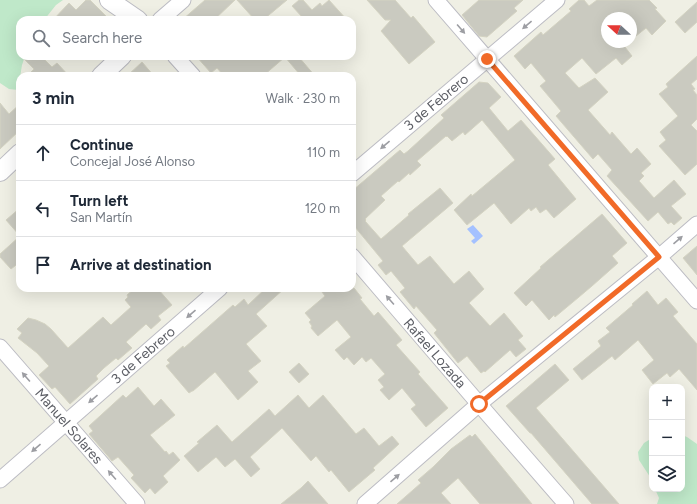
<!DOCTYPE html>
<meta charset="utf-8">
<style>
:root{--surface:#fff;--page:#f2f2f3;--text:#1f2937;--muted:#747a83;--line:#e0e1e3}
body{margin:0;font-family:Figtree,sans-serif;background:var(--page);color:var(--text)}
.controls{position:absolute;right:12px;bottom:12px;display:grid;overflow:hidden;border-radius:8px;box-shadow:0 4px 16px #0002}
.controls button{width:36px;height:36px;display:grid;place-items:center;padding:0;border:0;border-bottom:1px solid var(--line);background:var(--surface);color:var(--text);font:20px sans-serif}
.compass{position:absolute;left:601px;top:12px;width:36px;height:36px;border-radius:50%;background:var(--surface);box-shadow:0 4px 16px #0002;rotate:291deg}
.stop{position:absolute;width:12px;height:12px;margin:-9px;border:3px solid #f16a28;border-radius:50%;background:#fff}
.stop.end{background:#f16a28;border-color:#fff;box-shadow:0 1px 4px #0008}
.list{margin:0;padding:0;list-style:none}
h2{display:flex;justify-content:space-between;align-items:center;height:52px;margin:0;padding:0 16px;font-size:17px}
h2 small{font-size:13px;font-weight:400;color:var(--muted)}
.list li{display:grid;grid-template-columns:26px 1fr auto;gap:12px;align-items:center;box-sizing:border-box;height:56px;padding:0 16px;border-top:1px solid var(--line)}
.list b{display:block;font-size:15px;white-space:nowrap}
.list p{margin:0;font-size:13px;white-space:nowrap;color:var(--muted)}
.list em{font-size:13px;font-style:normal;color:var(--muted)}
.icon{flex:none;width:22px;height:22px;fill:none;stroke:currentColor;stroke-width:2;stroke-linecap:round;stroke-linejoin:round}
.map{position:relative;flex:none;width:697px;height:504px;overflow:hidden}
.search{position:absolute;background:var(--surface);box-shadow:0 4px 16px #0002;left:16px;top:16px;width:340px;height:44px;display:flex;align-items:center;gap:10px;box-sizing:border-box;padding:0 14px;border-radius:12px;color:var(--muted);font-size:15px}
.panel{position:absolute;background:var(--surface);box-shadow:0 4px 16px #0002;left:16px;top:72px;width:340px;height:220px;border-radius:12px}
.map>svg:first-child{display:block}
.green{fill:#bfe8c9}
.water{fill:#a4c1ff}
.building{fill:#cacac0;stroke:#d4d3c2}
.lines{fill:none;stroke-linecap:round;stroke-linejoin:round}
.minor-casing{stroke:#bcbcc3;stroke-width:17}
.tertiary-casing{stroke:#bcbcc3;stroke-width:20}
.minor{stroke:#fff;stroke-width:15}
.tertiary{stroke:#fff;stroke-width:18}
.oneway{fill:#9d9ea3}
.route{stroke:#f16a28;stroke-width:5}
.labels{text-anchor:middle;stroke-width:3.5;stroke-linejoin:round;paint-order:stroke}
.street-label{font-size:14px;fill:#5c5e65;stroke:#fff}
</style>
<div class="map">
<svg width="697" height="504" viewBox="0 0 697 504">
<rect width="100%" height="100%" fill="#efefe4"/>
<!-- green -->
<g class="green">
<path d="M0,0H63L56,5L44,20H20V56H25L22,65L18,90L9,89L0,83Z"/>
<path d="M682,435L687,437L697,444V504H657L659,498L655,489H682Z"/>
<path d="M652,438V480L639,460L638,452L644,443Z"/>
</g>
<!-- water -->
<path class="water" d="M473,225L483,236L474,244L471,241L475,238L467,229Z"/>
<!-- building -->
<g class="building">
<path d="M86,0H90L110,20H53L69,3L76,10Z"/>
<path d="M205,0H235L214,20H182Z"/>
<path d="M237,0H287L263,20H255Z"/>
<path d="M299,0H303L312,10L320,3L322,6L329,0L347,20H301L303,18L292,6Z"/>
<path d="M367,0H395L411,18L413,16L435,42L409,64L381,31L391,20H385Z"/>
<path d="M479,0H523L514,8L517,11L487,37L479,36L462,15Z"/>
<path d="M579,0H584L589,6L597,0H649L657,8L655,9L666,21L652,35L646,28L631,40V18H607V42H621L632,56L622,65L616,58L596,74L582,58L565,73L579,88L595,78L608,92L588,110L610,135L612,132L631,154L637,148L651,164L641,173L644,176L639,181L654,198L674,180L686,194L671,206L682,218L674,225L671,222L668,224L658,212L648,221L607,176L612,170L598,154L593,159L556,116L561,111L540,86L546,81L531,63L525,69L514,56L541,32L543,35L571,11L569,9Z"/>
<path d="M697,2V22L685,33L675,22Z"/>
<path d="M21,56H41L52,67L57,63L69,76H27L34,69Z"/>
<path d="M196,56H252L255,59L259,56H298L315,76H301L285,57L263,76H224L217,68L211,73Z"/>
<path d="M697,56V79L691,84L695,89L693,90L697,95V119L691,125L697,131V164L685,175L659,146L666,140L660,132L678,116L659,94L668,87L666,84Z"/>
<path d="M142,62L154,76H127Z"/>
<path d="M479,82L488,83L501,97L489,108L508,131L521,120L555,159L548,165L576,199L554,218L546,209L540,213L536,207L531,211L529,208L511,224L494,203L467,225L454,210L471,194L472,196L515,160L482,120L465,135L463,132L452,141L447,136L446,137V136L417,161L421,165L410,175L409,173L399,182L398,181L381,196L385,200L365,219L366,220L365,221L381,239L409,215L408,214L440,188L453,203L402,246L418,265L430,256L454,284L469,271L484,289L469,303L490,326L504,313L523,336L518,340L526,349L516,357L510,350L485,372L484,371L481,373L467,356L458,363L434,333L437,330L416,306L414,309L400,292L405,288L391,271L386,275L378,265L383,261L355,227L352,231V191L400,150L404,154L408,151L444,118L441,115Z"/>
<path d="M0,103L9,114L20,104V130L0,149Z"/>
<path d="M20,208V262L11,269L0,257V254L20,236L6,220Z"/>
<path d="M602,214L627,243L612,256L618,263L592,286L579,297L555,317L554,315L549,320L532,300L526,306L514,293L541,268L540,267Z"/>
<path d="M697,246V275L683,258Z"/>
<path d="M135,288H157L172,305L158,316L161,320L151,329L146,324L126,342L132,348L118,360L116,358L104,368L96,376L98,379L70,404L55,387L52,389L39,375L49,366L37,353L18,338L22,333L17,329L28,318L36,320L45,324L51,329L68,348L103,317L111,325L131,307L125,300L128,297L127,295Z"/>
<path d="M266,288H285L256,314L267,326L246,344L261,361L248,371L258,382L238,400L215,372L193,391H192L189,393L166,366L170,363L167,360L183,346L184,348L233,305L235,307L244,299L248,305Z"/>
<path d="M319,288H354L362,298L360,299L374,316L378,312L402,340L396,345L420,372L418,374L448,408L426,427L411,409L416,405L402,388L389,400L380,390L384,387L378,380L385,374L371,358L366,362L362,357L354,365L347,357L344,360L335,350L351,337L337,320L318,336L311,328L312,326L309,322L311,320L305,313L325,296Z"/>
<path d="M647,291L658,305L666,298L678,312L673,316L697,344V390L679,369L670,377L667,373L653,384L642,370L654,360L638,340L615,360L612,356L582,380L573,369L601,346L598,341L610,332L606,328L633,305L632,304Z"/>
<path d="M299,363L309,374L299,383L289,372Z"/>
<path d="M555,364L569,380L536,408L619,504H592L531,433H530L506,406Z"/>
<path d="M138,387L154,406L161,399L175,415L150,435L165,452L166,451L169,455L173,452L180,460L163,476L168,482L155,494L150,488L145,493L131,478L134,475L118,457L112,461L89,434L93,431L89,426L123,395L126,398Z"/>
<path d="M298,395L309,408L323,395L356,434L364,428L379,446L392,436L399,444L373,468L375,470L349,492L331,470L329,472L316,456L311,461L282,428L250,457L260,469L251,477L235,459L225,467L216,457L198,472L184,456L199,443L197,442L217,425L232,442L269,409L275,416Z"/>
<path d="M475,434L532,504H480L458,478L441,493L451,504H397L421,483L418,480L433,467L451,449L470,435L472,437Z"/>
<path d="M308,481L328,504H281L301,488Z"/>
</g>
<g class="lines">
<defs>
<g id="minor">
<path d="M436,0L697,301"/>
<path d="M160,20L183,0"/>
<path d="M175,56L193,76"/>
<path d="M352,174L557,0"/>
<path d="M352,256L479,404L566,504"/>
<path d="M0,347L137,504"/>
<path d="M0,480L220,288"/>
<path d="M365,504L479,404L659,257L697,224"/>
</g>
<g id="tertiary">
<path d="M109,0L138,20"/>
<path d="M101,76L122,56"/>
<path d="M0,172L20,153"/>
</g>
</defs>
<!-- minor casing -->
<use href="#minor" class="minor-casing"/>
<!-- tertiary casing -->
<use href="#tertiary" class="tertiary-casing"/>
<!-- minor -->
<use href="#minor" class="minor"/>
<!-- tertiary -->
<use href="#tertiary" class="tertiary"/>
</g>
<!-- one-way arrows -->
<defs><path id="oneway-solid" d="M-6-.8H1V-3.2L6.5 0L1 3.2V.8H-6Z"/></defs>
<g class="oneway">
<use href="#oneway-solid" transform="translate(527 25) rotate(140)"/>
<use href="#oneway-solid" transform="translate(461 29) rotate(49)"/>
<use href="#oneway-solid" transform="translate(385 145) rotate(140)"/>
<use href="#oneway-solid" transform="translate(678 240) rotate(-41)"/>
<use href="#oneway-solid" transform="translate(390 300) rotate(-131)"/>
<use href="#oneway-solid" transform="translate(191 314) rotate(139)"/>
<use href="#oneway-solid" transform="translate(26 377) rotate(-131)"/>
<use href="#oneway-solid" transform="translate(93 399) rotate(139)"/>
<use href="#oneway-solid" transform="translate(36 448) rotate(139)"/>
<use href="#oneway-solid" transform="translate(112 475) rotate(-131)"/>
<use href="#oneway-solid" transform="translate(395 478) rotate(-41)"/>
</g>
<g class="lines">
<!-- route -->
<path class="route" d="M479,404L659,257L487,59"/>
</g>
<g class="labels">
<!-- street labels -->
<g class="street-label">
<text transform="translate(436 102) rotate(-40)" y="5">3 de Febrero</text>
<text transform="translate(435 353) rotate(49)" y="5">Rafael Lozada</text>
<text transform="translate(143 355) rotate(-41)" y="5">3 de Febrero</text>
<text transform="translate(69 426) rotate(49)" y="5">Manuel Solares</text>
</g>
</g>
</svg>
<div class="controls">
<button>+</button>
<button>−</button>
<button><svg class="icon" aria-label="layers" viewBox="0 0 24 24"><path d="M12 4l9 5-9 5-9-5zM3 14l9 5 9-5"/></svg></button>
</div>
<svg class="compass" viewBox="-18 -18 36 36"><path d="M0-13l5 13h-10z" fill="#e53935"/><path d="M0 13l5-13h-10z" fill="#747a83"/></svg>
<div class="stop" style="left:479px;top:404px"></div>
<div class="stop end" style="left:487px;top:59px"></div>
<div class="search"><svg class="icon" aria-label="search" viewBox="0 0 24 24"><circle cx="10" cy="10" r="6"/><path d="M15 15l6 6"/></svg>Search here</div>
<section class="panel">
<h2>3 min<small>Walk · 230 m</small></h2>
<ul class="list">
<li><svg class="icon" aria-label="ahead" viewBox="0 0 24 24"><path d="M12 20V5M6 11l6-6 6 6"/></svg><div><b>Continue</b><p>Concejal José Alonso</p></div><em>110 m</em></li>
<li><svg class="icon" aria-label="left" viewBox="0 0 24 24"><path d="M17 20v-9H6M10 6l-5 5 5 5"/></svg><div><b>Turn left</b><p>San Martín</p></div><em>120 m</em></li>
<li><svg class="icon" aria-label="arrive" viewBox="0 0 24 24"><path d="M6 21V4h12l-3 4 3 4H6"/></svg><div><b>Arrive at destination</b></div></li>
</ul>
</section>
</div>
